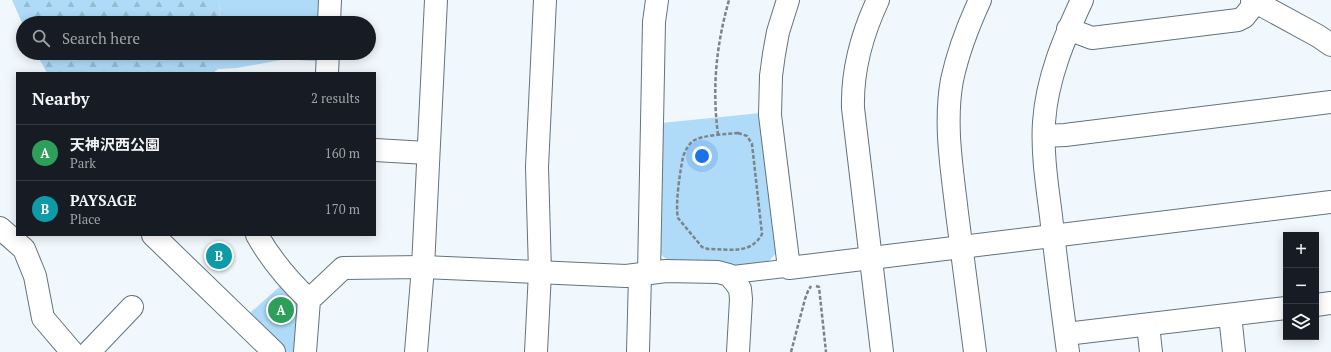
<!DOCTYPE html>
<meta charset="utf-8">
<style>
:root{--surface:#171b24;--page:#20242c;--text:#f1f3f6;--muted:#9ea1a6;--line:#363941;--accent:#0b8043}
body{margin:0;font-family:"PT Serif","Noto Sans JP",serif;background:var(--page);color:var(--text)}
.controls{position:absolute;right:12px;bottom:12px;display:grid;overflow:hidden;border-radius:0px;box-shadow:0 2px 10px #0003}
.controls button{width:36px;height:36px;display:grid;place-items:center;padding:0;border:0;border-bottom:1px solid var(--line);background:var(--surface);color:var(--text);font:20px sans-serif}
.you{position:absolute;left:702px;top:156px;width:14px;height:14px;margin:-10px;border:3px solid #fff;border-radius:50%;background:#1a73e8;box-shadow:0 0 0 6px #1a73e833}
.badge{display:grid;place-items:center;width:26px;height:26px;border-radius:50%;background:var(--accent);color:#fff;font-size:13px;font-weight:700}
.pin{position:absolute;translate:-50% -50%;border:2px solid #fff;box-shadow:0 1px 4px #0006}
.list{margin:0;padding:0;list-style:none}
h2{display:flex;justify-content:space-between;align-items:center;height:52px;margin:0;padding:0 16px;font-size:17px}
h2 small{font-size:13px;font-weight:400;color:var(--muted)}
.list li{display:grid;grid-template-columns:26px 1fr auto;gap:12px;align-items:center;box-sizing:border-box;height:56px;padding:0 16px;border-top:1px solid var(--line)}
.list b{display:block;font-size:15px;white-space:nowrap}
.list p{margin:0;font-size:13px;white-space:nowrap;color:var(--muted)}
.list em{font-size:13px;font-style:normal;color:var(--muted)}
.icon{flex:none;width:22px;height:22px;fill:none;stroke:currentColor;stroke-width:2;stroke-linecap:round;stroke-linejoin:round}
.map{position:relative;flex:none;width:1331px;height:352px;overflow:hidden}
.search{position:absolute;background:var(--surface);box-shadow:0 2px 10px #0003;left:16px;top:16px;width:360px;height:44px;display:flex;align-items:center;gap:10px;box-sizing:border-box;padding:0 14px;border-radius:22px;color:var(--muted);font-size:15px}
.panel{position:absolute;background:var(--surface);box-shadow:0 2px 10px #0003;left:16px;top:72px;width:360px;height:164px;border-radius:0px}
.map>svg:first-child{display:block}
.green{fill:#afdbf8}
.forest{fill:url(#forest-firs)}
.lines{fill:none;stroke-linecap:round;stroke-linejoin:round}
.pedestrian-casing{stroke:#63737e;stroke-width:19}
.minor-casing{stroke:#63737e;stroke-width:24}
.tertiary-casing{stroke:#63737e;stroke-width:24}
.path{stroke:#7d8489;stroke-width:2.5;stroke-dasharray:4 2;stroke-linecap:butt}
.pedestrian{stroke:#fff;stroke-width:17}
.minor{stroke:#fff;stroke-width:22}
.tertiary{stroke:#fff;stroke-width:22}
</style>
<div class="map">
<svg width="1331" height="352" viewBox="0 0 1331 352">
<defs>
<pattern id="forest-firs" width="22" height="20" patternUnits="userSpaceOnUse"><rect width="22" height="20" fill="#afdbf8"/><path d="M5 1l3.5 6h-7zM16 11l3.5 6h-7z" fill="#96bcd4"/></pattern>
</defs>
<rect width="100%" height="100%" fill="#f1f8fd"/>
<!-- green -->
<g class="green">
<path d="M220,0H330L329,23H219Z"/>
<path d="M218,53H328L327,62L286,59L237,68L218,69Z"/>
<path d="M761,113L778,251L769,261L738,265L668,260L657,252L661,123Z"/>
<path d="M288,279L309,300L306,352H274L241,321Z"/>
</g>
<!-- forest -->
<g class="forest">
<path d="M12,0H220L219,23H23V25Z"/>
<path d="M36,53H218V69L213,73H47Z"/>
</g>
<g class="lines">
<defs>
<path id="pedestrian" d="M729,275L789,268"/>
<g id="minor">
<path d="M788,0L778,32L774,54L771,76L770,115L789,268L1331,202"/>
<path d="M878,0C862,34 852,70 853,108L882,352"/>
<path d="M1252,0L1318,36L1331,45"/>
<path d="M329,23L330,0"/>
<path d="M1068,29L1092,38L1238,20L1244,17L1256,2"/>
<path d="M327,73L328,53"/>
<path d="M1044,136L1065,135L1331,102"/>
<path d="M375,150L427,153"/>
<path d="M0,228L24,249L35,276L43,318L72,352"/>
<path d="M153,235L274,352"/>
<path d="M257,235C271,260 289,281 309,300"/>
<path d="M649,273L654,22L657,0"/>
<path d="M1316,305L1331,303"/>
<path d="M1230,315L1234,352"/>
<path d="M1148,325L1151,352"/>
<path d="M1066,334L1286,308"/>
<path d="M89,352L132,307"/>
<path d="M305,352L309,300L343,268L423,267L626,276L666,271L718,272L729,275L735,282L740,289L741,299L738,352"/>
<path d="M416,352L423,267L436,0"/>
<path d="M536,352L540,272L537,167L545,0"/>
<path d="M638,352L640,275"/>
<path d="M1068,352C1062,307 1056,261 1051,216C1047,185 1042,153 1044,122C1047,78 1064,39 1082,0"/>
</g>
<path id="tertiary" d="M975,352C969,306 963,259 957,213C952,169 944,124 952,80C958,52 968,26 980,0"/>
</defs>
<!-- pedestrian casing -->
<use href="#pedestrian" class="pedestrian-casing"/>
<!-- minor casing -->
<use href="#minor" class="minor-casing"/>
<!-- tertiary casing -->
<use href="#tertiary" class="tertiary-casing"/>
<!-- path -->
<g class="path">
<path d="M738,133L747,136L752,144L762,234C751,255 729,249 708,249L702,247L678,218C675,205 680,171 683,157C685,151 688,145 693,141C702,135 727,134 738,133Z"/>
<path d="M718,135C712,88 716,46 729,0"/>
<path d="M816,286L819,287L826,352"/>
<path d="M791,352L805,299L808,291L811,286"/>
</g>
<!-- pedestrian -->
<use href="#pedestrian" class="pedestrian"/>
<!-- minor -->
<use href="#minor" class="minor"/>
<!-- tertiary -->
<use href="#tertiary" class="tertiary"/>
</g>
</svg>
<div class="controls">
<button>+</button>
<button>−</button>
<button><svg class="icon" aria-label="layers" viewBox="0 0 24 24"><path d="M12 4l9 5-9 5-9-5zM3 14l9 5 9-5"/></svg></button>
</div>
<div class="you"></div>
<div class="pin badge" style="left:281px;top:310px;background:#2e9e5b">A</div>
<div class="pin badge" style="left:219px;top:256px;background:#0f9aa8">B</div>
<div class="search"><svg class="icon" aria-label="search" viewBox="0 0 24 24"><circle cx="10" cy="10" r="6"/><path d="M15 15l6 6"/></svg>Search here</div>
<section class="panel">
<h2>Nearby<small>2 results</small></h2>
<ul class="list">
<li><span class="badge" style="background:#2e9e5b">A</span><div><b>天神沢西公園</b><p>Park</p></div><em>160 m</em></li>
<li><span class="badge" style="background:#0f9aa8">B</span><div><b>PAYSAGE</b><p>Place</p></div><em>170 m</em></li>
</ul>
</section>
</div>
